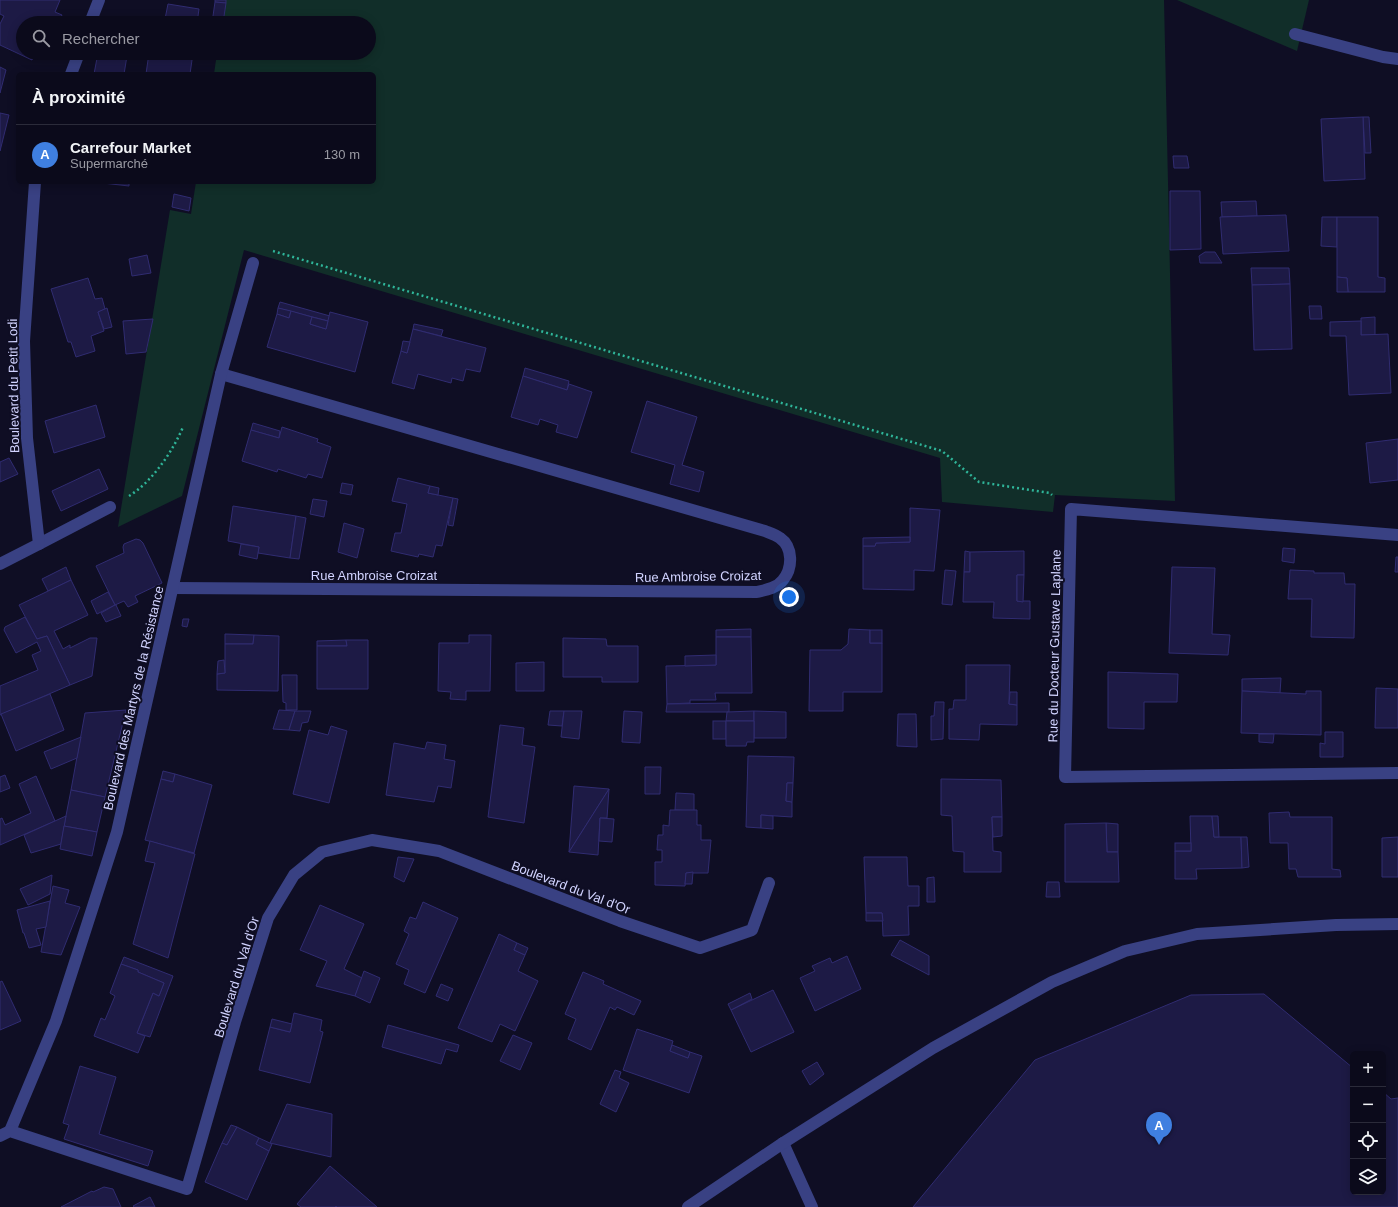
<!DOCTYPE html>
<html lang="fr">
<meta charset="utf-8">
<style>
:root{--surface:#0b0a1b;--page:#141324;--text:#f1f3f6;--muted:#9a9aa3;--line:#2b2b3a;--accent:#2563eb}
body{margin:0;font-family:Helvetica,sans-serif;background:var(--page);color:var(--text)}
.controls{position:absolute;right:12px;bottom:12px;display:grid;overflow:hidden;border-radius:6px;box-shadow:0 2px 10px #0003}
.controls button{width:36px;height:36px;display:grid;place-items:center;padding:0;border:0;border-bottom:1px solid var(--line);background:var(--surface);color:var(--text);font:20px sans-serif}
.you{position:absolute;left:789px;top:597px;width:14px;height:14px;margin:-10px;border:3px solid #fff;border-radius:50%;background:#1a73e8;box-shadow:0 0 0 6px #1a73e833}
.badge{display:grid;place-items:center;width:26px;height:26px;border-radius:50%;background:var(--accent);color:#fff;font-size:13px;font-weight:700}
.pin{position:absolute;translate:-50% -33px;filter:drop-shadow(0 1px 2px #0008)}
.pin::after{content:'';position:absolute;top:21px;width:14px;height:12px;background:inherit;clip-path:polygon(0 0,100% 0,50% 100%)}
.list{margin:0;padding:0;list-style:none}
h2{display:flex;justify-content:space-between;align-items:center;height:52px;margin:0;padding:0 16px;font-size:17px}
h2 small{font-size:13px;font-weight:400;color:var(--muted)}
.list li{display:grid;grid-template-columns:26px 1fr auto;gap:12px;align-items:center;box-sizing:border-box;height:60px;padding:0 16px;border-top:1px solid var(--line)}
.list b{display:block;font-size:15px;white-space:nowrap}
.list p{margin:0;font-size:13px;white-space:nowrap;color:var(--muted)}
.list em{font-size:13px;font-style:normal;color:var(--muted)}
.icon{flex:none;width:22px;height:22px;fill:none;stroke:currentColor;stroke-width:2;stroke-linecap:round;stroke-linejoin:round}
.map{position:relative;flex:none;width:1398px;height:1207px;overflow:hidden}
.search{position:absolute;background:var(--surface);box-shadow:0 2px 10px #0003;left:16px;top:16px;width:360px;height:44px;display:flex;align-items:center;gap:10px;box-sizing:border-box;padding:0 14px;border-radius:22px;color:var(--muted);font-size:15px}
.panel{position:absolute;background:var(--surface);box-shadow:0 2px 10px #0003;left:16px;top:72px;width:360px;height:112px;border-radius:6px}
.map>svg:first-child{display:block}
.green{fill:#112e29}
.building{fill:#1d1a45;stroke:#302c71}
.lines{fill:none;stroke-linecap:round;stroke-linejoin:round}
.path{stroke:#2fb599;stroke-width:2.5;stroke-dasharray:2 3;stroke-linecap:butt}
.minor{stroke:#394183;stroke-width:12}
.labels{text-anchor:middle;stroke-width:4;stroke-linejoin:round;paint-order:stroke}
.street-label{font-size:13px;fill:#d1d3ff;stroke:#0f0e24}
</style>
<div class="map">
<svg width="1398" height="1207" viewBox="0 0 1398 1207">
<rect width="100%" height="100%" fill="#0f0e24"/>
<!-- green -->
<g class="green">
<path d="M226,0H1164L1175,501L1055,495L1053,512L942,502L940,458L244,250L182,496L118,527L170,210L191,214L196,182H374V74H214L217,53H369V23H222Z"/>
<path d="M1177,0H1309L1297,51Z"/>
</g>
<!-- building -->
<g class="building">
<path d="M0,0H60L55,12L62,15L58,23H23V53H35L32,60L0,45V24L4,16L0,14Z"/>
<path d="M215,0H226V3L215,2Z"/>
<path d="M215,2L226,3L223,23H212Z"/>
<path d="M168,4L199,9L197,23H153L154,17L165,19Z"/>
<path d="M98,53H107L127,56L124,74H94Z"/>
<path d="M149,53H193L190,74H146Z"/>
<path d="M0,67L6,70L0,93Z"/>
<path d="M0,113L9,115L0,151Z"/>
<path d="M1363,117H1369L1371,153H1365Z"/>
<path d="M1363,117L1365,179L1324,181L1321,119Z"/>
<path d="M1173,156H1187L1189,168H1174Z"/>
<path d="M94,182H129V186Z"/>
<path d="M1170,191H1200L1201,249L1170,250Z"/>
<path d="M174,194L191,198L189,211L172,207Z"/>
<path d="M1256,201L1257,216L1222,217L1221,202Z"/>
<path d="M1286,215L1289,251L1223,254L1220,217Z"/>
<path d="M1322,217H1337V247L1321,246Z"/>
<path d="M1337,217H1378V277L1385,278V292H1348L1347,278L1337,277Z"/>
<path d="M1205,252H1215L1222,263H1200L1199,256Z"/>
<path d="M147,255L151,273L132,276L129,259Z"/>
<path d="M1251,268H1289L1290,284L1252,285Z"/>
<path d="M1337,277L1347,278L1348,292H1337Z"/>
<path d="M88,278L95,299L102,298L105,309L98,312L104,331L91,336L95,351L76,357L71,342H68L51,289Z"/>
<path d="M1290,284L1292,349L1254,350L1252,285Z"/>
<path d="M280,302L330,316L328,321L278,308Z"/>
<path d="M1309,306H1321L1322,319H1310Z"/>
<path d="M107,308L112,327L104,329L98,312Z"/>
<path d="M278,308L291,311L289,318L277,314Z"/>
<path d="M291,311L312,317L310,324L326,329L330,312L368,322L355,372L267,347L277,314L289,318Z"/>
<path d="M312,317L328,321L326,329L310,324Z"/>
<path d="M1375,317V335H1361V318Z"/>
<path d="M153,319L146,352L126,354L123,321Z"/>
<path d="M1361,321V335L1388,334L1391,393L1349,395L1346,336H1330V322Z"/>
<path d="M414,324L443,330L441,336L413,329Z"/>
<path d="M413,329L486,348L480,372L466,369L463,381L452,378L451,383L418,374L414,389L392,383L401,351L407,353Z"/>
<path d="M403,341L410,342L407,353L401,351Z"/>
<path d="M525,368L569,381L567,390L523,376Z"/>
<path d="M523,376L567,390L569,384L592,392L577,438L556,432L558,425L540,419L538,425L511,417Z"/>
<path d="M647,401L697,417L682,465L704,472L699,492L670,484L675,465L631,452Z"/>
<path d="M96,405L105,437L54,453L45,421Z"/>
<path d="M253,423L280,431L279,438L251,430Z"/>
<path d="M282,427L318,439L317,442L331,447L322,478L308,474L306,478L278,469L277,472L242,461L251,430L279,438Z"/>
<path d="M1398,439V480L1370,483L1366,443Z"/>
<path d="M9,458L18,474L0,482V462Z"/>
<path d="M99,469L108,489L61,511L52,491Z"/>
<path d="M398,478L430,486L428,493L453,498L442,546L436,545L433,557L419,554L418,557L391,551L395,533H401L407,504L392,501Z"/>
<path d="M342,483L353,485L351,495L340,493Z"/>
<path d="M430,486L439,488L438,495L428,493Z"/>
<path d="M453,498L458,499L453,526L448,525Z"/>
<path d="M313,499L327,501L324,517L310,514Z"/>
<path d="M233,506L296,516L290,558L258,553L259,547L228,541Z"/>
<path d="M910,508L940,510L934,571L914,570V590L863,589V546H875L876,543L910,542Z"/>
<path d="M296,516L306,518L299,559L290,558Z"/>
<path d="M344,523L364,529L357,558L338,552Z"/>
<path d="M910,537V542L876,543L875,546H863V538Z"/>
<path d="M136,539L140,540L143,543L162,583L135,596L138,602L128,607L124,601L115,605L96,566L124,553L123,547L124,544Z"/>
<path d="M241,544L259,547L257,559L239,555Z"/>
<path d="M1283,548L1295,549L1294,563L1282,561Z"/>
<path d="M965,551L970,552V572H964Z"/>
<path d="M1024,551V575H1017V601H1030V619L993,618L994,602H963L964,572H970V552Z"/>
<path d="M1396,557H1398V572H1395Z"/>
<path d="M66,567L71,580L48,591L42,579Z"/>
<path d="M1172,567L1215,568L1212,634L1230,635L1228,655L1169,653Z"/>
<path d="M945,570L956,571L952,605L942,604Z"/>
<path d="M1290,570L1314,571V573H1344L1345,584H1355L1354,638L1311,637L1312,599H1288Z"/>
<path d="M1017,575H1024L1023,602L1017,601Z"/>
<path d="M71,580L88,615L54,631L63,649L70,645V648L90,638H97L92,676L70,685L47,636L37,639L19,605Z"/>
<path d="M108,592L115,605L97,614L91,601Z"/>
<path d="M115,605H116L121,616L106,622L101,613Z"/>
<path d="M25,617L37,639L47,636L70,685L0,715V686L38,670L32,655L41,651L37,642L16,653L4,630L5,627Z"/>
<path d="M183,619H189L187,627L182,626Z"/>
<path d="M751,629V637H716V630Z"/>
<path d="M849,629L870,630V643H882V692H843V711H809L810,650H841L848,644Z"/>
<rect x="870" y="630" width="12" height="13"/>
<path d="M225,634L254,635L253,644H225Z"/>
<path d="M254,635L279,636L278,691L217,690V674L225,673V644H253Z"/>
<path d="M469,635H491L490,691H466V700L450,699L451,692L438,691L439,643H469Z"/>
<path d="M716,637H751L752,693H715L716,700H690V703L667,704L666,666L716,665Z"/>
<path d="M563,638L606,639L607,646H638V682H602V677H563Z"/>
<path d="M346,640L347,646H317V641Z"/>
<path d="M346,640H368V689H317V646H347Z"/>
<path d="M716,655V665L685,666V656Z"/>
<path d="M224,660L225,673L217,674L218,661Z"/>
<path d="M544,662V691H516V663Z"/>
<path d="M966,665H1010L1009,704L1017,705V725L980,724L979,740L949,739V709H953L954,700H966Z"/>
<path d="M1108,672L1178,674L1177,702H1144V729L1108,728Z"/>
<path d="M282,675H297V710H286V703L283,702Z"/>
<path d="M1281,678L1280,693L1242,691V679Z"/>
<path d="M1376,688L1398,689V728H1375Z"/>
<path d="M1242,691L1306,694V691H1321V735L1241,733Z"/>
<path d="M1010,692H1017V705L1009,704Z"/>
<path d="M50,694L64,730L16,751L1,714Z"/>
<path d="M935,702H944L943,739L931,740V716H934Z"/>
<path d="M729,703V712H666L667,704Z"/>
<path d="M126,710L105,797L71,790L85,713Z"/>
<path d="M279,710L295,711L289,730L273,729Z"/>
<path d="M295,711H311L308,722L302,723L300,731L289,730Z"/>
<path d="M550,711H564L562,726L548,725Z"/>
<path d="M564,711H582L579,739L561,737Z"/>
<path d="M624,711L642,712L640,743L622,742Z"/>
<path d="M754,711V721H726L727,712Z"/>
<path d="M754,711L786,712V738H754Z"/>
<path d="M898,714H916L917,747L897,746Z"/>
<rect x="713" y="721" width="13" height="18"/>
<path d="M726,721H754V742H747L746,746H726Z"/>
<path d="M500,725L524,728L522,745L535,747L524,823L488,817Z"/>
<path d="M331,726L347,731L329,803L293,794L309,730L328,735Z"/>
<path d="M1325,732H1343V757H1320V743L1325,744Z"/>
<path d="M1259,734H1274L1273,743L1259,742Z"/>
<path d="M81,737L77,758L51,769L44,752Z"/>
<path d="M427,742L446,745L444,759L455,761L451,788L438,786L434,802L386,795L394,743L425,749Z"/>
<path d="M748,756L794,757L793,783H787L786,801L792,802V817L761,815V828L746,827Z"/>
<path d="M645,767H661L660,794H645Z"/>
<path d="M163,771L175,774L173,782L161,779Z"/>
<path d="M175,774L212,785L194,853L145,840L161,779L173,782Z"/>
<path d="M5,775L10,788L0,792V777Z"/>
<path d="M36,776L55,821L0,845V819L2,818L5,825L31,813L19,784Z"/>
<path d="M941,779L1001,780L1002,817H992L993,851L1001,852V872H964V852L953,851L952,816L941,815Z"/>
<path d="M787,783H793L792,802L786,801Z"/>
<path d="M574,786L609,789L569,852Z"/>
<path d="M609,789L607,818H600L598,855L569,852Z"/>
<path d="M71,790L105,797L97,832L64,826Z"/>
<path d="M676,793L694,794V811L675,810Z"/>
<path d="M670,810H697V825H701V840H711L708,873H686L685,886L655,885V862H662V850H657L658,835H663V825L669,826Z"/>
<path d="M1289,812L1290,817H1332V869L1340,870L1341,877H1298L1296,869H1289L1288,843H1270L1269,813Z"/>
<path d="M761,815L773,816V829L761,828Z"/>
<path d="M66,816L61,844L31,853L24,835Z"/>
<path d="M1190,816H1212L1214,837H1241L1242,868L1196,869L1197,879H1175V851H1191Z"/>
<path d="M1212,816H1218L1219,837H1214Z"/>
<path d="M992,817H1002V836L993,837Z"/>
<path d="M600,818L614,819L612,842L599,841Z"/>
<path d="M1106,823L1118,824V852H1107Z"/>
<path d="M1106,823L1107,852H1118L1119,882H1065V824Z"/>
<path d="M64,826L97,832L92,856L60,849Z"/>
<path d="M1241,837H1247L1249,867L1242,868Z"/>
<path d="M1398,837V877H1382V838Z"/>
<path d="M150,841L195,854L168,958L133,944L155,863L145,861Z"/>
<rect x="1175" y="843" width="16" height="8"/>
<path d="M398,857L414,859L404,882L394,877Z"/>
<path d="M864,857H907L908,886H919V906H908L909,935L883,936L882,913H866Z"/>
<path d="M693,872L692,884H685L686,873Z"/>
<path d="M52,875L50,894L28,905L20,889Z"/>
<path d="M934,877L935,902H927V878Z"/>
<path d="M1047,882H1059L1060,897H1046Z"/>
<path d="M53,886L69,890L65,903L80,907L61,955L41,952Z"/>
<path d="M50,901L46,927L36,929L41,945L29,948L24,933H23L17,910Z"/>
<path d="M423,902L458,918L425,993L404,984L409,970L396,964L409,934L404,931L410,917L416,919Z"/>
<path d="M320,905L364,924L344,969L362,978L355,996L316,986L327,961L300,950Z"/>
<path d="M866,913H882L883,921H866Z"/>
<path d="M499,934L517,943L514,950L525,955L518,971L538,981L515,1031L500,1024L492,1042L458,1028Z"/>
<path d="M900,940L929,956V975L891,955Z"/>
<path d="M517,943L528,948L525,955L514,950Z"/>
<path d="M847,956L861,989L815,1011L800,978L815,971L812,966L830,958L832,963Z"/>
<path d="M124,957L173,976L150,1037L137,1033L153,993L159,996L164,983L138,972V970L121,964Z"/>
<path d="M121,964L138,970V972L164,983L159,996L153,993L137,1033L145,1036L138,1053L94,1036L101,1018L105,1020L115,996L110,993Z"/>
<path d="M364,971L380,978L370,1003L355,996Z"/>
<path d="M583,972L604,981L603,984L641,1001L634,1015L617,1007L615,1010L610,1007L591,1050L568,1039L576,1019L565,1014Z"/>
<path d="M2,981L21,1021L0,1030V982Z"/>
<path d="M441,984L453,989L448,1001L436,996Z"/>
<path d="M773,990L794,1032L751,1052L731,1010Z"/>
<path d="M750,993L752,999L731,1010L728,1004Z"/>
<path d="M1264,994L1353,1068V1192H1383V1092L1391,1099L1398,1098V1207H913L1035,1060L1191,995Z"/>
<path d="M294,1013L322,1020L320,1031L323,1032L310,1083L259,1070L270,1027L290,1032Z"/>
<path d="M272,1019L292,1024L290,1032L270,1027Z"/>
<path d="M388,1025L459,1045L457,1052L446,1049L441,1064L382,1047Z"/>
<path d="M637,1029L673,1041L670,1051L688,1058L690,1052L702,1056L689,1093L623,1070Z"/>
<path d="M513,1035L532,1043L520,1070L500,1061Z"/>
<path d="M672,1045L690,1052L688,1058L670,1051Z"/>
<path d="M817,1062L824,1074L810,1085L802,1071Z"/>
<path d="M80,1066L116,1077L99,1134L153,1151L148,1166L64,1139L69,1125L63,1123Z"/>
<path d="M615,1070L621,1072L619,1078L629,1083L616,1112L600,1104Z"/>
<path d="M287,1104L332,1114L331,1157L270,1143Z"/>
<path d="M231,1125L237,1127L227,1145L222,1143Z"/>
<path d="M237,1127L259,1138L256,1144L269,1151L247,1200L205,1182L222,1143L227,1145Z"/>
<path d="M259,1138L272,1144L269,1151L256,1144Z"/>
<path d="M330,1166L377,1207H337L336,1206L335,1207H301L297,1204Z"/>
<path d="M104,1187L113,1189L121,1207H61L92,1191L93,1192Z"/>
<path d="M150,1197L155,1207H134L133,1206Z"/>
</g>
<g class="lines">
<!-- path -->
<g class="path">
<path d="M273,251L942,451L979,482L1050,493L1052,495"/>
<path d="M129,496C152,482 173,451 183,427"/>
</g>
<!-- minor -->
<g class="minor">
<path d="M90,23L99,0"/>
<path d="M1295,34L1383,57L1398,59"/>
<path d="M71,74L79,53"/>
<path d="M1398,535L1071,509L1065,777L1398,773"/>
<path d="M39,544L110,507"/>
<path d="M0,564L39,544L27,438L24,341L35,182"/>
<path d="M173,588L757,592C766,590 777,588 783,580C793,568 793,547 780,538C776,535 770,533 765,531L221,374"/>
<path d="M10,1131L56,1021L117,832L221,374L253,263"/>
<path d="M0,1136L10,1131L187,1189L235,1022L268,918L294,875L322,852L372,840L439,851L620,921L700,948L752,930L769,883"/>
<path d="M783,1143L812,1207"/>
<path d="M688,1207L783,1143L933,1048L1052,982L1125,951L1197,934L1336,925L1398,924"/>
</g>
</g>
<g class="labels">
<!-- street labels -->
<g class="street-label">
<text transform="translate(13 386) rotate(-91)" y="5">Boulevard du Petit Lodi</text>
<text x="374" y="580">Rue Ambroise Croizat</text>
<text transform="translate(698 576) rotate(-1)" y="5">Rue Ambroise Croizat</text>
<text transform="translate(1054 646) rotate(-89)" y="5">Rue du Docteur Gustave Laplane</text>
<text transform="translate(133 698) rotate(-77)" y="5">Boulevard des Martyrs de la Résistance</text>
<text transform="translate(571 887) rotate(21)" y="5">Boulevard du Val d'Or</text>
<text transform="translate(236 977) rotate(-73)" y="5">Boulevard du Val d'Or</text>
</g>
</g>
</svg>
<div class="controls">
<button>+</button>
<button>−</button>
<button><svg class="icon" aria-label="locate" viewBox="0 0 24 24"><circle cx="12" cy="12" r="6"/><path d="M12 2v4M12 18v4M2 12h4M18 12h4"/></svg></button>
<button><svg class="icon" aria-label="layers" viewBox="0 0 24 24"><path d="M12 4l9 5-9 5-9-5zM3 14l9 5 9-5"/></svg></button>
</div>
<div class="you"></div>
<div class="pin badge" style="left:1159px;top:1145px;background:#3f7fe0">A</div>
<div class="search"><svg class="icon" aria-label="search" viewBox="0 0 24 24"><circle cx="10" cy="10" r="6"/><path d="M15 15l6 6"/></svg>Rechercher</div>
<section class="panel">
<h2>À proximité<small></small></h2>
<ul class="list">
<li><span class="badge" style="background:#3f7fe0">A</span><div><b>Carrefour Market</b><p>Supermarché</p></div><em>130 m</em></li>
</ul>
</section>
</div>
